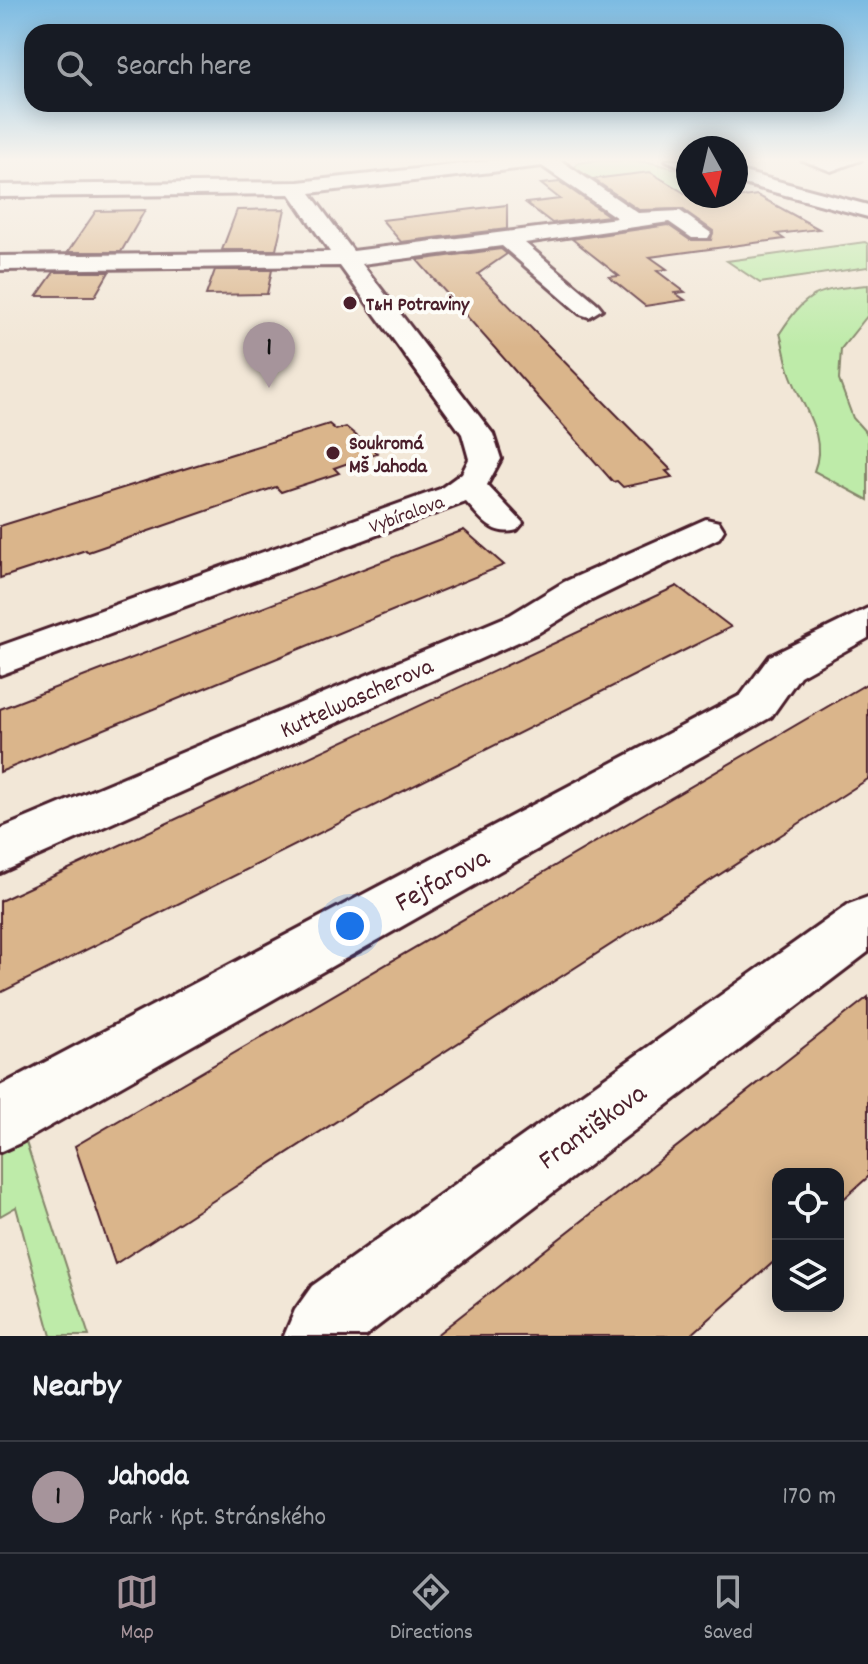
<!DOCTYPE html>
<meta charset="utf-8">
<style>
:root{--surface:#171b24;--page:#242831;--text:#f1f3f6;--muted:#9ea1a6;--line:#363941;--accent:#a6949b}
body{margin:0;font-family:Dekko,sans-serif;background:var(--page);color:var(--text)}
.controls{position:absolute;right:24px;bottom:24px;display:grid;overflow:hidden;border-radius:16px;box-shadow:0 4px 20px #0003}
.controls button{width:72px;height:72px;display:grid;place-items:center;padding:0;border:0;border-bottom:2px solid var(--line);background:var(--surface);color:var(--text);font:40px sans-serif}
.compass{position:absolute;left:676px;top:136px;width:72px;height:72px;border-radius:50%;background:var(--surface);box-shadow:0 4px 20px #0003;rotate:172deg}
.you{position:absolute;left:350px;top:926px;width:28px;height:28px;margin:-20px;border:6px solid #fff;border-radius:50%;background:#1a73e8;box-shadow:0 0 0 12px #1a73e833}
.badge{display:grid;place-items:center;width:52px;height:52px;border-radius:50%;background:var(--accent);color:#111;font-size:26px;font-weight:700}
.pin{position:absolute;translate:-50% -66px;filter:drop-shadow(0 2px 4px #0008)}
.pin::after{content:'';position:absolute;top:42px;width:28px;height:24px;background:inherit;clip-path:polygon(0 0,100% 0,50% 100%)}
.list{margin:0;padding:0;list-style:none}
h2{display:flex;justify-content:space-between;align-items:center;height:104px;margin:0;padding:0 32px;font-size:34px}
h2 small{font-size:26px;font-weight:400;color:var(--muted)}
.list li{display:grid;grid-template-columns:52px 1fr auto;gap:24px;align-items:center;box-sizing:border-box;height:112px;padding:0 32px;border-top:2px solid var(--line)}
.list b{display:block;font-size:30px;white-space:nowrap}
.list p{margin:0;font-size:26px;white-space:nowrap;color:var(--muted)}
.list em{font-size:26px;font-style:normal;color:var(--muted)}
.icon{flex:none;width:44px;height:44px;fill:none;stroke:currentColor;stroke-width:2;stroke-linecap:round;stroke-linejoin:round}
.map{position:relative;flex:none;width:868px;height:1336px;overflow:hidden}
.search{position:absolute;background:var(--surface);box-shadow:0 4px 20px #0003;left:24px;right:24px;top:24px;height:88px;display:flex;align-items:center;gap:20px;box-sizing:border-box;padding:0 28px;border-radius:24px;color:var(--muted);font-size:30px}
.sheet{height:216px;background:var(--surface)}
nav{display:flex;justify-content:space-around;align-items:center;box-sizing:border-box;height:112px;border-top:2px solid var(--line);background:var(--surface);font-size:22px;color:var(--muted)}
nav a{display:grid;justify-items:center;gap:4px}
nav .on{color:var(--accent)}
.map>svg:first-child{display:block}
.green{fill:#beeba9;stroke:#84856a;stroke-width:2}
.building{fill:#dab58b;stroke:#4a1f2b;stroke-width:2}
.lines{fill:none;stroke-linecap:round;stroke-linejoin:round}
.minor-casing{stroke:#4a1f2b;stroke-width:6}
.minor{fill:#fdfcf7;fill-rule:evenodd}
.poi-dot{fill:#4a1f2b;stroke:#fdfcf7;stroke-width:3}
.labels{text-anchor:middle;stroke-width:8;stroke-linejoin:round;paint-order:stroke}
.far-poi-label{font-size:20px;font-weight:bold;fill:#4a1f2b;stroke:#fdfcf7;text-anchor:start}
.far-street-label{font-size:20px;fill:#4a1f2b;stroke:#fdfcf7}
.street-label{font-size:24px;fill:#4a1f2b;stroke:#fdfcf7}
.near-street-label{font-size:28px;fill:#4a1f2b;stroke:#fdfcf7}
</style>
<div class="map">
<svg width="868" height="1336" viewBox="0 0 868 1336">
<rect width="100%" height="100%" fill="#f2e7d7"/>
<filter id="ink" filterUnits="userSpaceOnUse"><feTurbulence type="fractalNoise" baseFrequency=".0125" numOctaves="2"/><feDisplacementMap in="SourceGraphic" scale="16" xChannelSelector="R" yChannelSelector="G"/><feConvolveMatrix kernelMatrix="1 2 1 2 8 2 1 2 1" color-interpolation-filters="sRGB"/></filter>
<g filter="url(#ink)">
<!-- green -->
<g class="green">
<path d="M601,160L649,162L688,172V196H711L632,206L610,192L616,191C602,182 587,178 574,168L578,163Z"/>
<path d="M865,242L868,244V267L760,283L727,261Z"/>
<path d="M868,285V315L841,349L839,380L853,418L868,435V500L814,471C828,437 803,408 791,376C786,363 784,347 780,333C808,290 818,290 868,285Z"/>
<path d="M19,1135L26,1142L89,1336H51L16,1207L0,1216V1146Z"/>
</g>
<!-- building -->
<g class="building">
<path d="M650,172L701,203L757,195L819,229L777,234L784,239L650,257L667,269L657,271L685,292L675,293L685,300L645,306L609,277L619,276L572,239L668,225L690,240H711L713,231L682,209L639,210L593,179Z"/>
<path d="M560,182L609,216L552,223L526,203L560,199L541,184Z"/>
<path d="M507,205V229L401,242L382,220Z"/>
<path d="M285,209L276,250H222L237,210Z"/>
<path d="M145,210L121,252H68L96,211Z"/>
<path d="M501,249L507,254L478,274L671,470L666,471L672,477L623,487L617,481L613,482L417,260Z"/>
<path d="M215,270H272L267,294L206,295Z"/>
<path d="M54,272H109L95,296H37Z"/>
<path d="M329,424L336,430L346,427L377,453L334,468L339,473L290,489L281,492L276,487L88,552L86,550L0,578V526Z"/>
<path d="M464,530L504,565L0,772V709Z"/>
<path d="M677,586L731,627L0,993V901Z"/>
<path d="M868,683V779L115,1264L75,1146Z"/>
<path d="M868,997V1177L838,1204V1174H778V1258L690,1336H435Z"/>
</g>
<g class="lines">
<defs>
<g id="minor">
<path d="M498,160H560L638,213L680,211L711,233L708,238H692L669,222L525,243L598,304L602,309L589,317L580,314L502,246L362,264L493,434L501,459L487,485L523,523L517,530C492,537 482,519 466,502L0,675V646L440,489L462,473L469,459L462,434L340,266L0,270V256L330,252L290,194L0,197V185L298,182ZM542,166L617,218L353,251L310,193Z"/>
<path d="M666,160H688V170Z"/>
<path d="M802,160H861L831,171Z"/>
<path d="M736,170L868,205V217L736,182Z"/>
<path d="M706,519L719,522L724,530L719,538L592,600L538,633L0,873V829L510,615L564,582Z"/>
<path d="M868,608V638L800,676L771,717L22,1142L0,1152V1086L741,695L770,656Z"/>
<path d="M868,897V952L365,1336H284L295,1310L312,1286L849,904Z"/>
</g>
</defs>
<!-- minor casing -->
<use href="#minor" class="minor-casing"/>
<!-- minor -->
<use href="#minor" class="minor"/>
</g>
</g>
<!-- sky -->
<linearGradient id="sky" x2="0" y2="1"><stop stop-color="#7cbbe2"/><stop offset="0.46" stop-color="#f9f4ed"/><stop offset="1" stop-color="#f9f4ed" stop-opacity="0"/></linearGradient>
<rect width="868" height="347" fill="url(#sky)"/>
<!-- markers -->
<g class="poi-dot">
<circle cx="350" cy="303" r="8"/>
<circle cx="333" cy="453" r="8"/>
</g>
<g class="labels">
<!-- far-poi labels -->
<g class="far-poi-label">
<text x="366" y="310">T&amp;H Potraviny</text>
<text x="349" y="449">Soukromá<tspan x="349" dy="23">MŠ Jahoda</tspan></text>
</g>
<!-- far-street labels -->
<g class="far-street-label">
<text transform="translate(406 513) rotate(-20)" y="7">Vybíralova</text>
</g>
<!-- street labels -->
<g class="street-label">
<text transform="translate(356 697) rotate(-24)" y="8">Kuttelwascherova</text>
</g>
<!-- near-street labels -->
<g class="near-street-label">
<text transform="translate(441 878) rotate(-29)" y="10">Fejfarova</text>
<text transform="translate(591 1125) rotate(-36)" y="10">Františkova</text>
</g>
</g>
</svg>
<div class="controls">
<button><svg class="icon" aria-label="locate" viewBox="0 0 24 24"><circle cx="12" cy="12" r="6"/><path d="M12 2v4M12 18v4M2 12h4M18 12h4"/></svg></button>
<button><svg class="icon" aria-label="layers" viewBox="0 0 24 24"><path d="M12 4l9 5-9 5-9-5zM3 14l9 5 9-5"/></svg></button>
</div>
<svg class="compass" viewBox="-18 -18 36 36"><path d="M0-13l5 13h-10z" fill="#e53935"/><path d="M0 13l5-13h-10z" fill="#9ea1a6"/></svg>
<div class="you"></div>
<div class="pin badge" style="left:269px;top:388px">1</div>
<div class="search"><svg class="icon" aria-label="search" viewBox="0 0 24 24"><circle cx="10" cy="10" r="6"/><path d="M15 15l6 6"/></svg>Search here</div>
</div>
<section class="sheet">
<h2>Nearby<small></small></h2>
<ul class="list">
<li><span class="badge">1</span><div><b>Jahoda</b><p>Park · Kpt. Stránského</p></div><em>170 m</em></li>
</ul>
</section>
<nav>
<a class="on"><svg class="icon" aria-label="map" viewBox="0 0 24 24"><path d="M3 6l6-2 6 2 6-2v14l-6 2-6-2-6 2zM9 4v14M15 6v14"/></svg>Map</a>
<a><svg class="icon" aria-label="directions" viewBox="0 0 24 24"><path d="M12 3l9 9-9 9-9-9zM9 14v-3h6M13 9l2 2-2 2"/></svg>Directions</a>
<a><svg class="icon" aria-label="saved" viewBox="0 0 24 24"><path d="M7 4h10v16l-5-4-5 4z"/></svg>Saved</a>
</nav>
